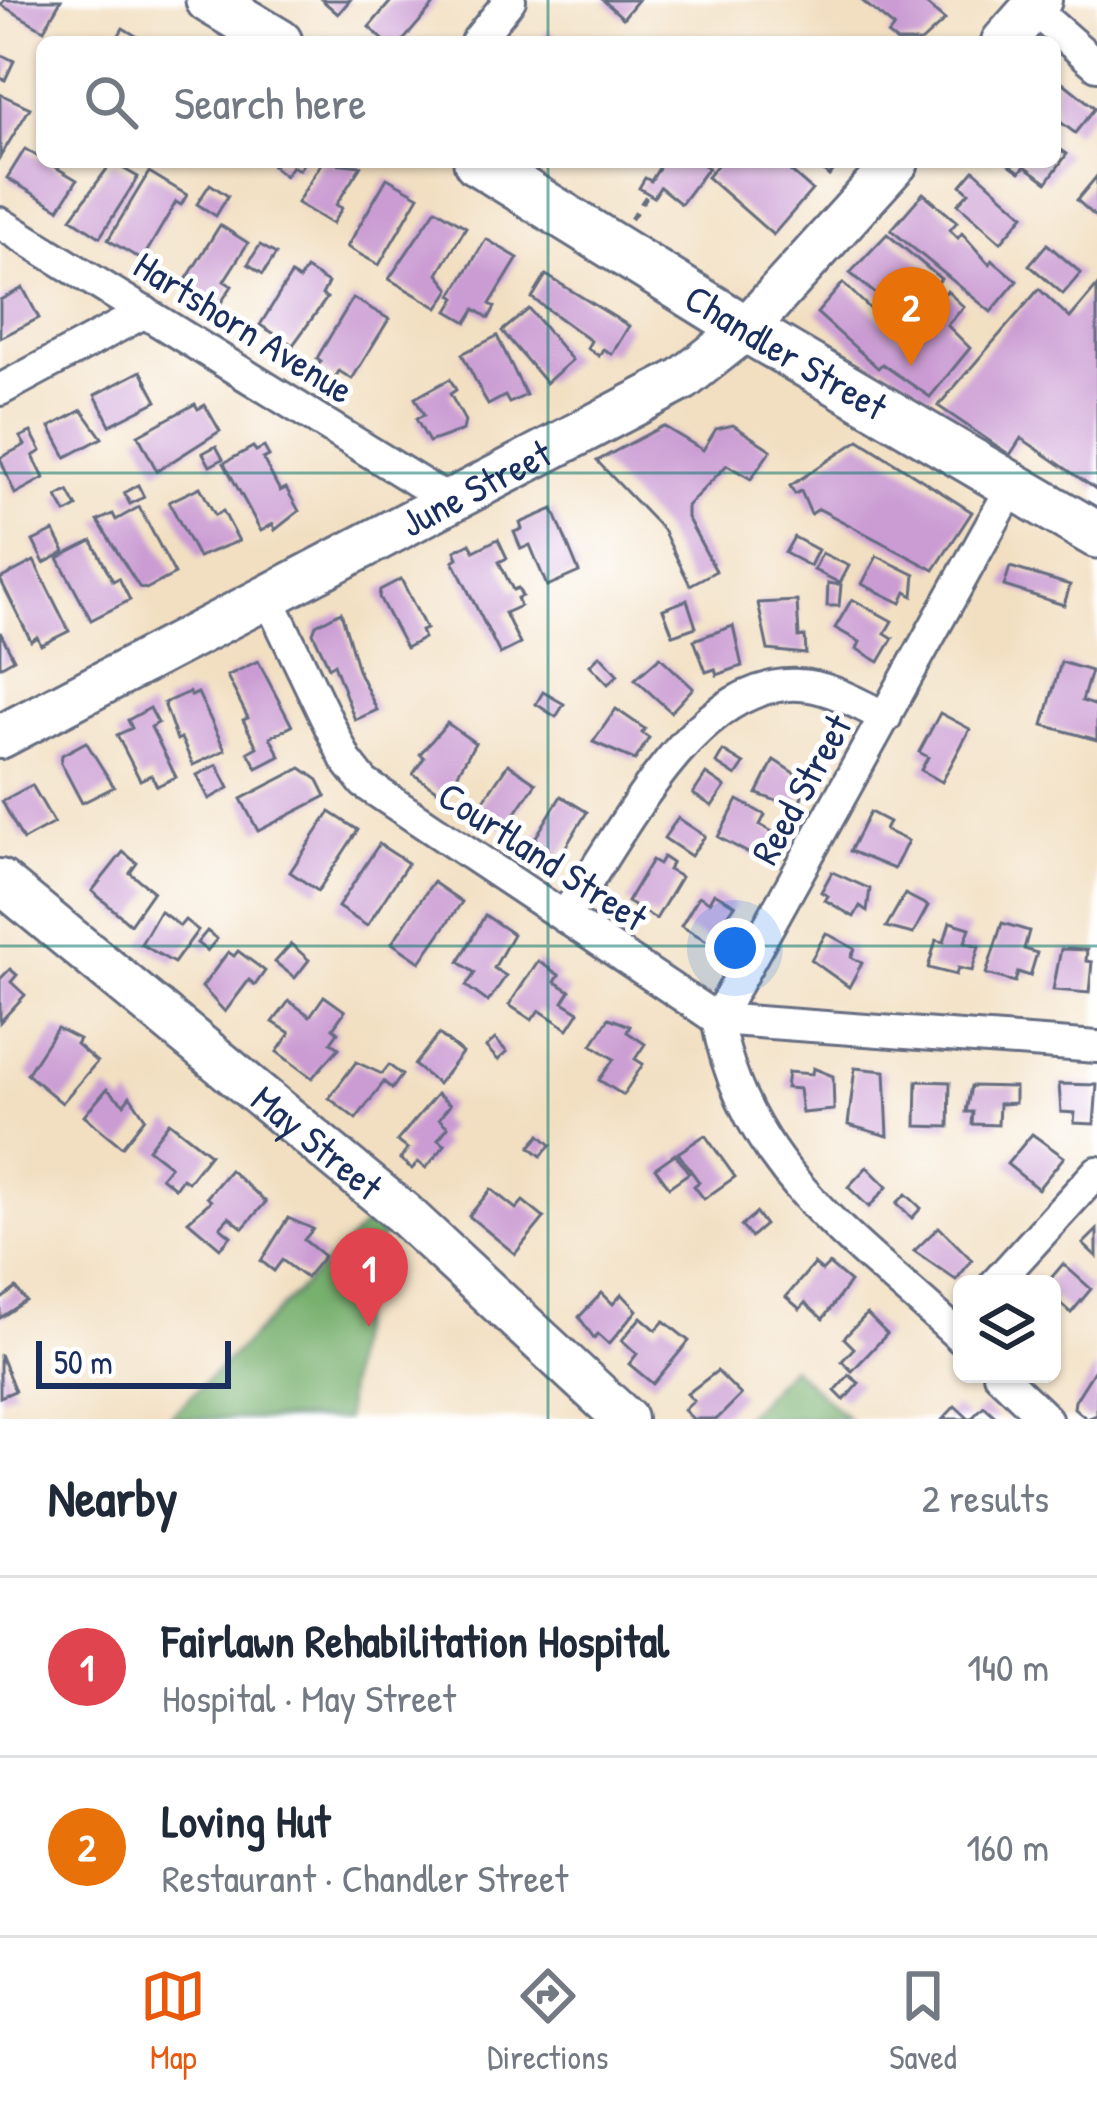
<!DOCTYPE html>
<meta charset="utf-8">
<style>
:root{--surface:#fff;--page:#f6f6f7;--text:#1f2937;--muted:#747a83;--line:#e0e1e3;--accent:#ea580c}
body{margin:0;font-family:"Patrick Hand",sans-serif;background:var(--page);color:var(--text)}
.controls{position:absolute;right:36px;bottom:36px;display:grid;overflow:hidden;border-radius:18px;box-shadow:0 3px 9px #0004}
.controls button{width:108px;height:108px;display:grid;place-items:center;padding:0;border:0;border-bottom:3px solid var(--line);background:var(--surface);color:var(--text);font:60px sans-serif}
.scale{position:absolute;left:36px;bottom:30px;width:195px;box-sizing:border-box;padding-left:12px;border:6px solid #1b2f5e;border-top:0;font-size:33px;line-height:42px;white-space:nowrap;color:#1b2f5e;-webkit-text-stroke:9px #fff;paint-order:stroke}
.you{position:absolute;left:735px;top:948px;width:42px;height:42px;margin:-30px;border:9px solid #fff;border-radius:50%;background:#1a73e8;box-shadow:0 0 0 18px #1a73e833}
.badge{display:grid;place-items:center;width:78px;height:78px;border-radius:50%;background:var(--accent);color:#fff;font-size:39px;font-weight:700}
.pin{position:absolute;translate:-50% -99px;filter:drop-shadow(0 3px 6px #0008)}
.pin::after{content:'';position:absolute;top:63px;width:42px;height:36px;background:inherit;clip-path:polygon(0 0,100% 0,50% 100%)}
.list{margin:0;padding:0;list-style:none}
h2{display:flex;justify-content:space-between;align-items:center;height:156px;margin:0;padding:0 48px;font-size:51px}
h2 small{font-size:39px;font-weight:400;color:var(--muted)}
.list li{display:grid;grid-template-columns:78px 1fr auto;gap:36px;align-items:center;box-sizing:border-box;height:180px;padding:0 48px;border-top:3px solid var(--line)}
.list b{display:block;font-size:45px;white-space:nowrap}
.list p{margin:0;font-size:39px;white-space:nowrap;color:var(--muted)}
.list em{font-size:39px;font-style:normal;color:var(--muted)}
.icon{flex:none;width:66px;height:66px;fill:none;stroke:currentColor;stroke-width:2;stroke-linecap:round;stroke-linejoin:round}
.map{position:relative;flex:none;width:1097px;height:1419px;overflow:hidden}
.search{position:absolute;background:var(--surface);box-shadow:0 3px 9px #0004;left:36px;right:36px;top:36px;height:132px;display:flex;align-items:center;gap:30px;box-sizing:border-box;padding:0 42px;border-radius:18px;color:var(--muted);font-size:45px}
.sheet{height:516px;background:var(--surface)}
nav{display:flex;justify-content:space-around;align-items:center;box-sizing:border-box;height:168px;border-top:3px solid var(--line);background:var(--surface);font-size:33px;color:var(--muted)}
nav a{display:grid;justify-items:center;gap:6px}
nav .on{color:var(--accent)}
.map>svg:first-child{display:block}
.forest{fill:#78b06e;stroke:#4a7066;stroke-width:3}
.building{fill:#cb9cd3}
.lines{fill:none;stroke-linecap:round;stroke-linejoin:round}
.street-casing{stroke:#666d81;stroke-width:36}
.secondary-casing{stroke:#666d81;stroke-width:48}
.primary-casing{stroke:#666d81;stroke-width:51}
.path{stroke:#666d81;stroke-width:4.5;stroke-dasharray:9 9;stroke-linecap:butt}
.street{stroke:#fff;stroke-width:30}
.secondary{stroke:#fff;stroke-width:42}
.primary{stroke:#fff;stroke-width:45}
.grid{fill:none;stroke:#0f766e;stroke-width:3;stroke-opacity:0.55}
.labels{text-anchor:middle;stroke-width:10;stroke-linejoin:round;paint-order:stroke}
.street-label{font-size:39px;fill:#1b2f5e;stroke:#fff}
</style>
<div class="map">
<svg width="1097" height="1419" viewBox="0 0 1097 1419">
<rect width="100%" height="100%" fill="#fff"/>
<filter id="ink" filterUnits="userSpaceOnUse"><feTurbulence type="fractalNoise" baseFrequency=".00833" numOctaves="2"/><feDisplacementMap in="SourceGraphic" scale="24" xChannelSelector="R" yChannelSelector="G"/><feConvolveMatrix kernelMatrix="1 2 1 2 8 2 1 2 1" color-interpolation-filters="sRGB"/></filter>
<filter id="wash" filterUnits="userSpaceOnUse"><feTurbulence type="fractalNoise" baseFrequency=".004" numOctaves="4" result="noise"/><feDisplacementMap in="SourceGraphic" scale="48" xChannelSelector="R" yChannelSelector="G"/><feGaussianBlur stdDeviation="2.7" result="paint"/><feColorMatrix in="noise" values="0 0 0 0 0 0 0 0 0 0 0 0 0 0 0 0 0 1.4 0 .05"/><feComposite in="paint" operator="in"/></filter>
<g filter="url(#wash)">
<rect width="100%" height="100%" fill="#f2dfc1"/>
<!-- forest -->
<g class="forest">
<path d="M369,1221L383,1235C361,1296 347,1354 346,1419H168Z"/>
<path d="M791,1367L848,1419H742Z"/>
</g>
<g id="blocks">
<!-- building -->
<g class="building">
<path d="M4,0H61L44,30L1,5Z"/>
<path d="M322,0H350L338,14Z"/>
<path d="M392,0H438L402,42H386L369,27Z"/>
<path d="M603,0H638L623,18Z"/>
<path d="M861,0H921L945,20L921,42H897L888,35L894,27Z"/>
<path d="M123,28L146,42H115Z"/>
<path d="M548,30L562,42H537Z"/>
<path d="M0,54L14,61L5,80L0,78Z"/>
<path d="M1055,76L1095,108L1075,133L1055,118Z"/>
<path d="M0,94L30,108L0,157Z"/>
<path d="M1055,146L1067,154L1047,182L1025,166L1020,172L1006,162H1055Z"/>
<path d="M25,149L77,180L59,209L7,178Z"/>
<path d="M112,162L138,177L100,237L71,218Z"/>
<path d="M268,162H304L299,170L292,166L285,176Z"/>
<path d="M322,162L361,166L336,205L342,208L332,224L297,203Z"/>
<path d="M656,162H701L708,168L681,204L660,187L654,197L639,188L645,178L651,181L659,168Z"/>
<path d="M720,162H780L812,190L773,235L707,177Z"/>
<path d="M813,162H841L829,176Z"/>
<path d="M974,170L1024,215L1001,242L958,204L969,192L961,185Z"/>
<path d="M149,172L187,195L181,205L176,202L142,260L108,240Z"/>
<path d="M1097,176V218L1077,200Z"/>
<path d="M387,178L419,196L379,265L347,247Z"/>
<path d="M210,184L228,196L216,216L197,204Z"/>
<path d="M923,193L957,222L950,230L958,238L962,233L989,264L992,260L1017,281L991,312L891,230Z"/>
<path d="M436,209L466,227L438,274L450,289L438,308L389,279Z"/>
<path d="M220,225L248,243L224,281L232,286L218,307L187,288L186,280Z"/>
<path d="M887,234L941,279L907,320L850,273Z"/>
<path d="M486,239L518,258L490,304L495,307L489,318L475,309L467,322L448,311L456,298L452,295Z"/>
<path d="M1047,244L1081,273L1063,294L1029,265Z"/>
<path d="M260,245L276,254L263,274L248,264Z"/>
<path d="M306,269L328,283L322,295L327,298L293,345L260,325L291,275L299,280Z"/>
<path d="M546,275L629,326L612,354L603,349L599,356L587,348L591,341L532,298Z"/>
<path d="M843,283L901,338L947,291L964,307L947,325L970,348L930,397L882,364L878,368L817,313Z"/>
<path d="M1097,286V490L1021,438L1010,455L938,406L1039,289L1070,318Z"/>
<path d="M23,288L39,318L0,338V300Z"/>
<path d="M353,298L389,319L352,379L339,371L335,378L317,367L321,361L317,358Z"/>
<path d="M529,309L572,360L546,383L502,331Z"/>
<path d="M497,336L526,395L509,403L505,396L488,405L462,354Z"/>
<path d="M141,371L157,401L110,425L95,395Z"/>
<path d="M450,379L456,390L450,394L465,421L463,430L429,442L416,419L424,415L415,398Z"/>
<path d="M195,404L198,409L205,405L220,431L157,471L138,435Z"/>
<path d="M82,410L102,438L66,457L50,427Z"/>
<path d="M733,425L771,450L751,479L727,465L687,506V517L716,571L690,585L663,530L597,461L663,426L703,450L716,429Z"/>
<path d="M31,432L41,451L33,456L44,478L15,494L0,458L25,445L20,437Z"/>
<path d="M859,440L972,512L934,570L819,509L811,514L801,491L795,494L790,486Z"/>
<path d="M216,446L223,459L210,466L203,453Z"/>
<path d="M253,447L256,451L264,447L269,456L263,459L280,491L286,488L299,511L275,530L273,524L261,531L224,463Z"/>
<path d="M138,485L144,497L130,504L124,493Z"/>
<path d="M200,487L215,515L223,511L239,541L198,557L169,502Z"/>
<path d="M68,491L77,507L66,513L57,497Z"/>
<path d="M139,507L175,574L146,589L139,587L98,521L113,514L116,520Z"/>
<path d="M553,509L579,572L547,586L530,545L521,549L514,532L522,529L520,523Z"/>
<path d="M54,531L65,552L44,563L33,541Z"/>
<path d="M794,537L818,550L810,566L785,553Z"/>
<path d="M498,539L507,558L499,562L513,590L518,588L522,596L517,598L520,606L505,613L520,644L500,654L453,561L458,558L455,551L470,543L474,551Z"/>
<path d="M92,541L113,581L119,578L130,600L91,620L58,558Z"/>
<path d="M822,553L849,566L840,583L814,570Z"/>
<path d="M877,556L915,575L913,596L906,592L901,603L862,584Z"/>
<path d="M34,561L69,631L41,645L37,637L31,641L0,579Z"/>
<path d="M1010,567L1070,585L1064,605L1004,586Z"/>
<path d="M401,579L426,629L421,631L424,638L406,648L379,597L380,590Z"/>
<path d="M828,583L841,585L839,606H827Z"/>
<path d="M852,599L892,621L885,633L893,638L879,662L857,649L860,642L835,628Z"/>
<path d="M687,600L696,627L673,635L663,609Z"/>
<path d="M797,601L799,637L805,636L806,654L768,650L758,603Z"/>
<path d="M341,612L358,670L377,710L355,720L334,664L329,667L313,633L316,625Z"/>
<path d="M733,626L742,666L717,675L715,669L706,672L694,640Z"/>
<path d="M0,632L14,659L0,667Z"/>
<path d="M600,655L618,675L608,684L590,665Z"/>
<path d="M660,657L693,688L671,712L635,679Z"/>
<path d="M258,661L292,726L270,737L280,756L257,768L248,752L257,747L243,720L248,718L227,676Z"/>
<path d="M1061,662L1091,671L1082,701L1097,706V740L1043,725Z"/>
<path d="M189,692L191,696L198,693L225,750L193,765L181,738L177,740L164,703Z"/>
<path d="M543,692L564,704L556,717L536,704Z"/>
<path d="M150,708L158,723L151,727L176,777L157,786L151,775L140,780L117,735L132,728L128,720Z"/>
<path d="M616,709L645,729L642,733L649,738L635,760L593,742Z"/>
<path d="M940,713L970,729L942,782L921,770L928,757L919,752Z"/>
<path d="M447,723L475,743L445,796L413,774L424,758L420,754Z"/>
<path d="M86,742L114,787L82,803L61,763L62,755Z"/>
<path d="M723,751L744,764L736,776L716,763Z"/>
<path d="M774,760L809,783L796,808L757,794Z"/>
<path d="M508,764L536,783L505,829L477,810Z"/>
<path d="M217,765L229,788L209,799L197,775Z"/>
<path d="M301,768L318,780L326,796L258,831L241,799Z"/>
<path d="M706,774L725,787L712,806L693,794Z"/>
<path d="M32,785L54,823L23,840L2,801Z"/>
<path d="M561,796L587,812L557,861L531,845Z"/>
<path d="M738,800L765,815L760,825L782,837L767,863L718,837Z"/>
<path d="M330,812L358,830L318,891L290,872Z"/>
<path d="M870,812L889,822L885,830L908,841L894,869L850,851Z"/>
<path d="M678,818L705,836L691,856L664,838Z"/>
<path d="M379,844L408,863L367,926L338,907Z"/>
<path d="M123,852L137,863L130,873L153,891L130,924L92,891Z"/>
<path d="M663,857L672,863L668,870L681,877L656,919L627,902L652,860L659,864Z"/>
<path d="M832,872L870,889L867,911L860,906L854,917L825,900L828,896L821,892Z"/>
<path d="M433,882L462,902L420,962L392,943Z"/>
<path d="M714,893L735,905L709,942L681,926L699,896L709,902Z"/>
<path d="M905,894L928,906L913,934L886,927Z"/>
<path d="M160,911L180,926L185,920L198,930L174,963L141,944Z"/>
<path d="M485,915L513,934L494,968L506,976L488,1002L466,986L475,973L459,962Z"/>
<path d="M950,922L970,928L965,942L979,946L972,971L958,968L956,975L928,968L936,940L944,942Z"/>
<path d="M1002,923L1029,931L1024,949L1037,953L1030,976L1018,972L1015,982L986,974Z"/>
<path d="M207,931L217,939L207,951L197,943Z"/>
<path d="M826,933L855,949L851,957L862,963L849,987L811,960Z"/>
<path d="M291,944L309,960L295,978L275,962Z"/>
<path d="M1061,949L1087,950L1086,961L1092,962L1089,993L1053,990Z"/>
<path d="M238,951L265,971L255,985L249,980L225,1012L202,987L228,952L234,956Z"/>
<path d="M538,961L559,975L555,982L570,991L563,1002L579,1012L568,1029L539,1010L532,1020L509,1005Z"/>
<path d="M10,969L17,975L11,982L25,995L0,1022V979Z"/>
<path d="M324,996L345,1011L333,1028L338,1032L331,1042L339,1048L312,1078L277,1052L290,1033L273,1022L289,1001L310,1016Z"/>
<path d="M609,1018L630,1026L627,1032L645,1044L635,1059L643,1064L623,1095L599,1080L614,1059L592,1045Z"/>
<path d="M57,1028L79,1039L76,1044L97,1062L62,1103L27,1074Z"/>
<path d="M439,1034L462,1053L438,1084L414,1065Z"/>
<path d="M495,1039L507,1052L498,1060L486,1047Z"/>
<path d="M356,1062L382,1074L389,1065L402,1075L392,1089L384,1082L356,1119L329,1098Z"/>
<path d="M813,1068L833,1076L834,1110L802,1113L799,1089L786,1088L788,1072L812,1074Z"/>
<path d="M855,1068L885,1071L888,1136L848,1125Z"/>
<path d="M917,1081L950,1082L949,1127L916,1126Z"/>
<path d="M1059,1084L1097,1085L1094,1124L1074,1123L1075,1113L1061,1112Z"/>
<path d="M971,1086L1015,1087V1103L999,1104L998,1125L972,1124L973,1112H966Z"/>
<path d="M107,1089L124,1104L130,1096L145,1118L122,1147L84,1116Z"/>
<path d="M437,1094L450,1105L439,1119L448,1127L438,1140L445,1145L426,1168L418,1162L412,1169L400,1159L408,1149L397,1141Z"/>
<path d="M169,1122L210,1154L188,1182L182,1178L175,1188L161,1177L170,1166L148,1149Z"/>
<path d="M1032,1134L1064,1157L1038,1189L1007,1164Z"/>
<path d="M540,1135L551,1145L541,1156L530,1147Z"/>
<path d="M705,1135L735,1177L704,1199L694,1186L699,1182L678,1153Z"/>
<path d="M675,1154L689,1173L669,1187L655,1168Z"/>
<path d="M867,1167L887,1187L869,1207L848,1187Z"/>
<path d="M230,1170L266,1202L243,1228L229,1217L220,1227L231,1236L220,1248L188,1221L211,1201L207,1197Z"/>
<path d="M491,1189L516,1209L523,1201L544,1218L515,1254L469,1216Z"/>
<path d="M906,1194L921,1208L912,1218L897,1203Z"/>
<path d="M756,1213L765,1225L751,1237L741,1226Z"/>
<path d="M288,1218L313,1229L304,1240L324,1256L306,1278L282,1260L274,1271L261,1261Z"/>
<path d="M939,1227L972,1260L956,1280L914,1251Z"/>
<path d="M1097,1230V1257L1083,1244Z"/>
<path d="M814,1264L822,1271L829,1264L850,1282L823,1319L805,1303L800,1309L786,1297Z"/>
<path d="M1063,1264L1091,1289L1071,1313L1052,1296V1284H1046Z"/>
<path d="M16,1288L26,1301L0,1318V1294L3,1298Z"/>
<path d="M602,1293L613,1304L622,1294L637,1310L609,1344L598,1334L594,1338L579,1317Z"/>
<path d="M867,1314L887,1334L852,1371L842,1361L854,1348L844,1338Z"/>
<path d="M641,1317L656,1330L664,1321L689,1341L653,1384L629,1364L637,1354L622,1340Z"/>
<path d="M0,1354L15,1391L0,1397Z"/>
<path d="M1097,1366V1415L1087,1419L1074,1408L1075,1401Z"/>
<path d="M717,1371L741,1395L717,1419H693L684,1410L694,1401L687,1394Z"/>
<path d="M849,1375L859,1383L844,1400L835,1391Z"/>
<path d="M955,1406L969,1419H943Z"/>
<path d="M984,1406L998,1419H971Z"/>
</g>
</g>
</g>
<g filter="url(#ink)">
<use href="#blocks" fill-opacity="0" stroke="#666d81" stroke-width="3"/>
<g class="lines">
<defs>
<g id="street">
<path d="M1032,8L1097,65"/>
<path d="M476,42L510,0"/>
<path d="M0,223L446,499"/>
<path d="M0,390L145,312"/>
<path d="M268,597L346,760L364,783L717,1019L1097,1047"/>
<path d="M565,915C620,840 692,679 799,685C830,686 859,705 886,717"/>
<path d="M995,1284L1097,1172"/>
<path d="M962,1339C858,1241 745,1173 717,1019L1012,487"/>
<path d="M999,1374L1046,1419"/>
</g>
<g id="secondary">
<path d="M1003,42L1040,0"/>
<path id="s1" d="M0,737L683,379L746,329L897,162"/>
<path id="s2" d="M0,881L404,1214L625,1419"/>
</g>
<g id="primary">
<path d="M209,0L279,42"/>
<path id="s3" d="M477,162L746,329L1097,535"/>
</g>
</defs>
<!-- street casing -->
<use href="#street" class="street-casing"/>
<!-- secondary casing -->
<use href="#secondary" class="secondary-casing"/>
<!-- primary casing -->
<use href="#primary" class="primary-casing"/>
<!-- path -->
<path class="path" d="M631,219L648,194"/>
<!-- street -->
<use href="#street" class="street"/>
<!-- secondary -->
<use href="#secondary" class="secondary"/>
<!-- primary -->
<use href="#primary" class="primary"/>
</g>
</g>
<!-- grid -->
<path class="grid" d="M548,0V42M548,162V1419M0,473H1097M0,946H1097"/>
<g class="labels">
<!-- street labels -->
<g class="street-label">
<text transform="translate(244 327) rotate(32)" y="14">Hartshorn Avenue</text>
<text dy="14" stroke="none"><textPath href="#s3" startOffset="363">Chandler Street</textPath></text>
<text dy="14" stroke="none"><textPath href="#s1" startOffset="537">June Street</textPath></text>
<text transform="translate(801 789) rotate(-61)" y="14">Reed Street</text>
<text transform="translate(543 856) rotate(33)" y="14">Courtland Street</text>
<text dy="14" stroke="none"><textPath href="#s2" startOffset="411">May Street</textPath></text>
</g>
</g>
</svg>
<div class="controls">
<button><svg class="icon" aria-label="layers" viewBox="0 0 24 24"><path d="M12 4l9 5-9 5-9-5zM3 14l9 5 9-5"/></svg></button>
</div>
<div class="scale">50 m</div>
<div class="you"></div>
<div class="pin badge" style="left:369px;top:1327px;background:#e0444e">1</div>
<div class="pin badge" style="left:911px;top:366px;background:#e8710a">2</div>
<div class="search"><svg class="icon" aria-label="search" viewBox="0 0 24 24"><circle cx="10" cy="10" r="6"/><path d="M15 15l6 6"/></svg>Search here</div>
</div>
<section class="sheet">
<h2>Nearby<small>2 results</small></h2>
<ul class="list">
<li><span class="badge" style="background:#e0444e">1</span><div><b>Fairlawn Rehabilitation Hospital</b><p>Hospital · May Street</p></div><em>140 m</em></li>
<li><span class="badge" style="background:#e8710a">2</span><div><b>Loving Hut</b><p>Restaurant · Chandler Street</p></div><em>160 m</em></li>
</ul>
</section>
<nav>
<a class="on"><svg class="icon" aria-label="map" viewBox="0 0 24 24"><path d="M3 6l6-2 6 2 6-2v14l-6 2-6-2-6 2zM9 4v14M15 6v14"/></svg>Map</a>
<a><svg class="icon" aria-label="directions" viewBox="0 0 24 24"><path d="M12 3l9 9-9 9-9-9zM9 14v-3h6M13 9l2 2-2 2"/></svg>Directions</a>
<a><svg class="icon" aria-label="saved" viewBox="0 0 24 24"><path d="M7 4h10v16l-5-4-5 4z"/></svg>Saved</a>
</nav>
